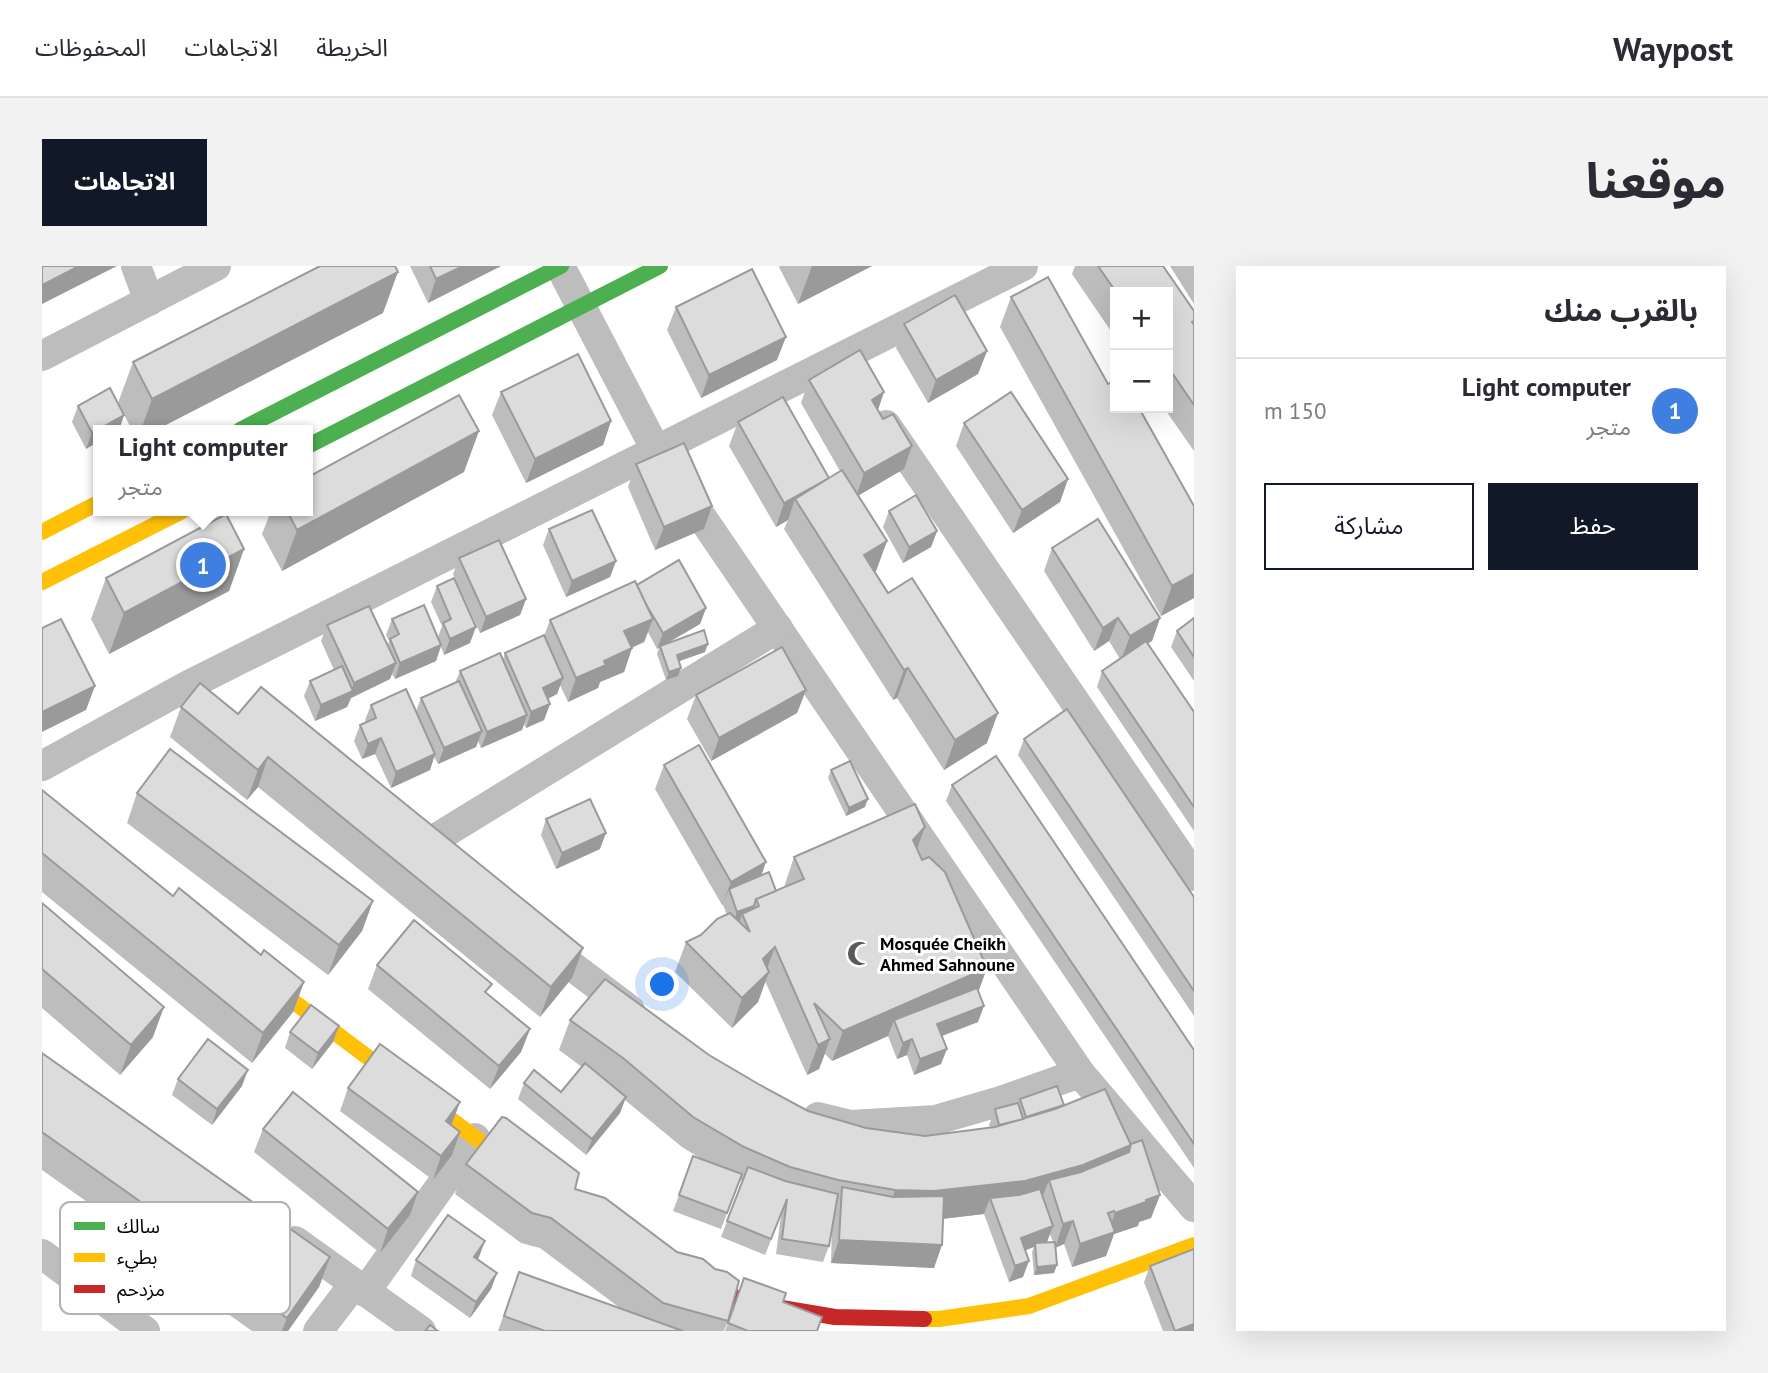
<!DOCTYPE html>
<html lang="ar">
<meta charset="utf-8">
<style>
:root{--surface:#fff;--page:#f2f2f3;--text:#2b2b33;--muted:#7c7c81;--line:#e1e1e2;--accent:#111827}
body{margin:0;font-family:"PT Sans","Noto Sans Arabic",sans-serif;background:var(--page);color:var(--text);direction:rtl}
.controls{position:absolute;right:21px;top:21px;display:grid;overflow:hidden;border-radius:0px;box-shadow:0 7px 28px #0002}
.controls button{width:63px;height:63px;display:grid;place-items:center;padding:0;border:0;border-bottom:2px solid var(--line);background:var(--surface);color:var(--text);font:35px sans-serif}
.you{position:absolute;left:621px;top:719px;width:24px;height:24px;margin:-18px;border:5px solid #fff;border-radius:50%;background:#1a73e8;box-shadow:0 0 0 10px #1a73e833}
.badge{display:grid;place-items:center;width:46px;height:46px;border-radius:50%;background:var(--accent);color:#fff;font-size:23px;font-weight:700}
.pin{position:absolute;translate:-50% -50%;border:4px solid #fff;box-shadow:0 2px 7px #0006}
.popup{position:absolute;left:51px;top:159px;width:220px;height:91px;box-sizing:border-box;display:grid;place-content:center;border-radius:0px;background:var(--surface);filter:drop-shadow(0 2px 5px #0005);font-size:23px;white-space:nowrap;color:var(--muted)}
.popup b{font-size:26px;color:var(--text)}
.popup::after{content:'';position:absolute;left:50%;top:100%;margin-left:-14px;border:14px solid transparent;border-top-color:var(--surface)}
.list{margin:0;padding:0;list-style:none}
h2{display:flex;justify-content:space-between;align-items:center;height:91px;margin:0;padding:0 28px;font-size:30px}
h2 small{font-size:23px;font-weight:400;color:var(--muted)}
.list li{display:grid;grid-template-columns:46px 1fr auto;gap:21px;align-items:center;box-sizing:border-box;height:105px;padding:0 28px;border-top:2px solid var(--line)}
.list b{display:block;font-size:26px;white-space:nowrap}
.list p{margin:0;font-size:23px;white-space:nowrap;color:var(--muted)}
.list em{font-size:23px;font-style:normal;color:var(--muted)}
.actions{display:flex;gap:14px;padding:21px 28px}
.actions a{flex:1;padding:16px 0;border:2px solid var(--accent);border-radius:0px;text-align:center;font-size:24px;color:var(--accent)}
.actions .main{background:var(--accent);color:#fff}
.map{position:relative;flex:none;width:1152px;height:1065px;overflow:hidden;direction:ltr;border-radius:0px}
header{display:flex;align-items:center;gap:42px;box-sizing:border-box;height:98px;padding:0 35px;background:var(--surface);border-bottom:2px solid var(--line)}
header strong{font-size:33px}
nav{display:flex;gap:38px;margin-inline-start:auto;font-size:24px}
.intro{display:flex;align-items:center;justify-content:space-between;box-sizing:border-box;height:168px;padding:0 42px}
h1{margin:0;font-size:49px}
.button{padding:18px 32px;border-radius:0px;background:var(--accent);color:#fff;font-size:24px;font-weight:700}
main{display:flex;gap:42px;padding:0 42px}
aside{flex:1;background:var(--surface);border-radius:0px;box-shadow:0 7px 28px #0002}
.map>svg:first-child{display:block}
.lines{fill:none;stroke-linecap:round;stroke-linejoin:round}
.street{stroke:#bdbdbd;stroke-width:30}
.fast{stroke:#4caf50;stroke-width:16}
.slow{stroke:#ffc107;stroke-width:16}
.jam{stroke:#c62828;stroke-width:16}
.wall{fill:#bdbdbd;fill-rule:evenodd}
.shaded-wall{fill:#9a9a9a}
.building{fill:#dcdcdc;stroke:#9a9a9a;stroke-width:2}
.labels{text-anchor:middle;stroke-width:6;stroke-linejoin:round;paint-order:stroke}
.poi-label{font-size:18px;font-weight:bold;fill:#000;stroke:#fff;text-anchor:start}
.key{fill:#fff;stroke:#b2b2b2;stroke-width:2}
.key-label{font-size:19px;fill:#000}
</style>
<header>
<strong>Waypost</strong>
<nav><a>الخريطة</a><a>الاتجاهات</a><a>المحفوظات</a></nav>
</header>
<div class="intro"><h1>موقعنا</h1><a class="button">الاتجاهات</a></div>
<main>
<aside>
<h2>بالقرب منك<small></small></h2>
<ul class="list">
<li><span class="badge" style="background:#3f7fe0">1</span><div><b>Light computer</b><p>متجر</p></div><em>150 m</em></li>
</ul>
<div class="actions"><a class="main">حفظ</a><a>مشاركة</a></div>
</aside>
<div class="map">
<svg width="1152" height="1065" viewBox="0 0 1152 1065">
<rect width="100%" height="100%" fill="#fff"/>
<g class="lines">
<!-- street -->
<g class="street">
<path d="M94,0L107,35"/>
<path d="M518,0L614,184L1038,807L1152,941"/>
<path d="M0,90L174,0"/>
<path d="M844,159L1152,610"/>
<path d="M0,500L145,420L981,0"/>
<path d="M375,584L736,362"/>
<path d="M502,679L588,744"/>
<path d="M776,851L809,859L894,854L959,835L1038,807"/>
<path d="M253,975L379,1065"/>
<path d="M0,988L103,1065"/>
<path d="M323,1026L433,872"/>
<path d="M276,1065L312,1018"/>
</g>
<!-- fast -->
<g class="fast">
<path d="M198,164L519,0"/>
<path d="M266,180L618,0"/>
</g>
<!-- slow -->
<g class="slow">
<path d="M0,266L56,237"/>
<path d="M0,316L140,245"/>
<path d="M212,706L483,909"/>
<path d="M882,1053H897L987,1040L1152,979"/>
</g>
<!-- jam -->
<path class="jam" d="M643,1009L704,1036L793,1051L882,1053"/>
</g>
<!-- wall -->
<g class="wall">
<path d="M368,0H459L386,37Z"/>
<path d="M738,0H830L756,38L737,1Z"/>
<path d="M1033,0H1121L1152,45V185L1122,142H1126V26H1073V71L1030,8Z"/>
<path d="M1128,0H1152V38Z"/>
<path d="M969,31L1066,118L1152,240V332L1119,350L958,61Z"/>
<path d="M634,41L735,94L659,132L625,64Z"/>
<path d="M341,47L114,164H90L76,137L91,96Z"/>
<path d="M862,58L945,85L936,108L886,137L854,82Z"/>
<path d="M767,114L842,126L836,144L862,203L816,229L845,275L834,305L832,306L945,477L902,504L855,432L851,434L742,263L746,254L734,261L687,180L696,156L787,212L798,205L759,137Z"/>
<path d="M459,126L569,155L561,179L484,217L450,149Z"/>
<path d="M36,140L82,149L77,164H56L44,183L30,156Z"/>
<path d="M922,157L1026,213L1018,236L971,267L914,180Z"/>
<path d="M594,198L670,240L662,263L613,284L586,221Z"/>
<path d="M422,206L240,305L220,268L229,245H266Z"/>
<path d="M847,245L895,265L889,281L861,297L841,261Z"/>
<path d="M507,263L574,295L568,311L524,331L501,279Z"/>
<path d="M1010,282L1118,352L1110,375L1105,377L1152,446V565L1055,421L1060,405L1078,393L1067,375L1052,385L1002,305Z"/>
<path d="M202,283L187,325L67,388L49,353L64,312Z"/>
<path d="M417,292L484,333L478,349L438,367L411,308Z"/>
<path d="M595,319L664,342L658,358L626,377L663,386L637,395L636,410L624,414L615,388L617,382L615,383L606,366L602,376L590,382L582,406L558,416L556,422L526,436L518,419L515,428L506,433L508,438L502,454L484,462L482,458L480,464L439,482L436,475L434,481L396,498L392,491L388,504L349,522L333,488L320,493L312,475L318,459L324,457L323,454L329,439L374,445L379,432L413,417L418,405L461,393L463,387L502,370L508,354Z"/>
<path d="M395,320L428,377L402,389L399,381L394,395L353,413L350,408L348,413L309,432L305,441L273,455L262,430L268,415L292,404L279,375L285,359L346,379L347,375L344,369L350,353L396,371L400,360L389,336Z"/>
<path d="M1152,352V415L1129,381L1135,365Z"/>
<path d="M764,424L755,447L669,495L645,453L654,429Z"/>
<path d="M139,441L196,448L541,682L530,712L498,751L216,521L205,534L128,471Z"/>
<path d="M982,473L1152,631V750L976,489Z"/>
<path d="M622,499L719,610L734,625L742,621L752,591L883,561L875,583L880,594L945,702L936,726V756L900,770L899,798L872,809L865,789L855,793L846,770L790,795L783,788L777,803L765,809L723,715L716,736L690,762L633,706L644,676L659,669L685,649L681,639H680L613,523Z"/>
<path d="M789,504L823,541L804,550L786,512Z"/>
<path d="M910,519L1152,784V902L904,535Z"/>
<path d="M0,524L131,630L262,716L251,746L210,797L0,626Z"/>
<path d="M95,527L331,635L320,665L286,709L85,557Z"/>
<path d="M504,553L558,583L514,603L499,569Z"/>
<path d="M0,637L111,771L78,809L0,742Z"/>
<path d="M335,699L446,729L488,763L479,786L448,823L326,723Z"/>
<path d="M528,754L667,789L718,819L766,845L824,862L883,870L948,861L947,859L953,843L976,838L978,833L1022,839L1089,878L1118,929L1109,952L1097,956L1096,960L1072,968L1064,990L1030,1001L1022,978L1014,981L1012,1007L992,1009L990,986L992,981L983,984L981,1011L967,1016L942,948L901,953L892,1002L789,997L790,960L787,980L781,996L734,988L739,949L723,989L679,971L700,915L698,914L679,963L631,945L637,929L663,895L640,881L583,834L578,847L544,889L476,833L482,817L519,826L540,801L517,784ZM1008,968L1011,976L1003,977L1005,976Z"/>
<path d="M297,760L291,776L270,803L243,782L248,766Z"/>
<path d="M0,787L288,991L277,1021L246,1065H210L154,1025L157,1015L0,904Z"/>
<path d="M136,813L200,820L170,859L130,829Z"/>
<path d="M306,822L418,836L409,859L418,866L410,889L391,914L298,845Z"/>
<path d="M221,863L368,949L338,987L212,886Z"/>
<path d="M424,898L533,923L686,1055L682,1065H456L477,1006L578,1042L498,982L479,977L413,928Z"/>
<path d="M437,991L436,993L455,1007L449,1023L428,1052L369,1010L374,994Z"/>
<path d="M1108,1000L1152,1065H1121L1102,1016Z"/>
<path d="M702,1012L741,1036L775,1065H683Z"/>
</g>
<!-- shaded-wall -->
<g class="shaded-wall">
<path d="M37,0H75L0,38V19Z"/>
<path d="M421,0H459L386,37L394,13Z"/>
<path d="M770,0H830L756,38Z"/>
<path d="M356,6L341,47L114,164H99L110,133Z"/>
<path d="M744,71L735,94L659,132L667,109Z"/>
<path d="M945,85L936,108L886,137L894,114Z"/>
<path d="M842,126L834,149L830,134Z"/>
<path d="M82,149L77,164H56V176L44,183L50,167Z"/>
<path d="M569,155L561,179L484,217L493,193Z"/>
<path d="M437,165L422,206L240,305L255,264Z"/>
<path d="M870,180L862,203L814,231L822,207Z"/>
<path d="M787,212L753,233L746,254L734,261L742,237Z"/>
<path d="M1026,213L1018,236L971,267L980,244Z"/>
<path d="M670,240L662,263L613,284L622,261Z"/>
<path d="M895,265L889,281L861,297L867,281Z"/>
<path d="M845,275L834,305L811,319L822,289Z"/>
<path d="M202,283L187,325L67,388L82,347Z"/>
<path d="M574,295L568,311L524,331L530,315Z"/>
<path d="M1152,308V332L1119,350L1130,320Z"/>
<path d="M484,333L478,349L438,367L444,351Z"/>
<path d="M664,342L658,358L618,381V380L615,383L621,367Z"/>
<path d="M1076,352L1067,375L1052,385L1061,362Z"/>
<path d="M1118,352L1110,375L1079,394L1088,370Z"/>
<path d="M611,353L602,376L574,388L582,365Z"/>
<path d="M434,361L428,377L402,389L408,373Z"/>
<path d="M666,378L663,386L632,397L635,389Z"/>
<path d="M399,379L394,395L353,413L358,397Z"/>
<path d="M590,382L582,406L558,416L556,422L526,436L534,412L562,395Z"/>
<path d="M354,397L348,413L309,432L305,441L273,455L279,439L308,427L312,417Z"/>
<path d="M639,402L636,410L624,414L627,406Z"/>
<path d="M866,402L855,432L851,434L862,404Z"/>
<path d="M521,412L515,428L495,438L501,422Z"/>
<path d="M53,420L44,444L0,466V446Z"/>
<path d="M764,424L755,447L669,495L677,472Z"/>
<path d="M508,438L502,454L484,462L489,446Z"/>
<path d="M956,447L945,477L902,504L913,474Z"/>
<path d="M485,449L480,464L439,482L445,466Z"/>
<path d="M440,465L434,481L396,498L402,482Z"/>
<path d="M339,472L333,488L320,493L326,478Z"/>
<path d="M393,488L388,504L349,522L354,506Z"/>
<path d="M226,491L216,521L205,534L216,504Z"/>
<path d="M826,533L823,541L804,550L807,542Z"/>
<path d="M883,561L872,591L871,574Z"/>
<path d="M564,567L558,583L514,603L520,587Z"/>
<path d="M724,596L716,619L687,623L680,639L689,616Z"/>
<path d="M331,635L320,665L286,709L297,679Z"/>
<path d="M712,640L706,656L700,648L696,660L689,662L695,646Z"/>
<path d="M733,681L722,711L727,706L716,736L690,762L700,732L721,693Z"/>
<path d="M541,682L530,712L498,751L509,721Z"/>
<path d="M945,702L934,732L852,754L846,770L790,795L801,765Z"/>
<path d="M262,716L251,746L210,797L221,767Z"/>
<path d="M942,740L936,756L889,774L895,758Z"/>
<path d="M122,741L111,771L78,809L89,779Z"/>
<path d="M297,760L291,776L270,803L276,787Z"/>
<path d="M488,763L479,786L448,823L457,800Z"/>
<path d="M788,773L777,803L765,809L776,779Z"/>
<path d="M870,773L865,789L855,793L861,777Z"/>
<path d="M905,783L899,798L872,809L878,793Z"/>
<path d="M206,804L200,820L170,859L175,843Z"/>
<path d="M584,831L578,847L544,889L550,873Z"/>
<path d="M418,836L409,860L404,855Z"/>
<path d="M418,866L410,889L391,914L399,890Z"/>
<path d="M1089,879L1078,909L1007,914L998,937L948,932L942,948L881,955L843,954L853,924Z"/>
<path d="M376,926L368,949L338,987L346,963Z"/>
<path d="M1118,929L1109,952L1097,956L1096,960L1072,968L1064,990L1030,1001L1038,978L1065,969L1073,947L1104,934Z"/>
<path d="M1031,955L1022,978L1013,982L1021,958Z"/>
<path d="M1011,960L1005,976L993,980V977L992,981L973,988L979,972Z"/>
<path d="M797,974L900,979L892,1002L789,997Z"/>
<path d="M443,975L437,991L426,1007L432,991Z"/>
<path d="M288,991L277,1021L246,1065H240L245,1052Z"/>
<path d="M987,995L981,1011L967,1016L973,1000Z"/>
<path d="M1015,999L1012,1007L992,1009L995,1001Z"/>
<path d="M455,1007L449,1023L428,1052L434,1036Z"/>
<path d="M1152,1058V1065H1133Z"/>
</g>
<!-- building -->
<g class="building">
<path d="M0,0H37L0,19Z"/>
<path d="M278,0H353L356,6L110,133L91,96Z"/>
<path d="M388,0H421L394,13Z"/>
<path d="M1056,0H1121L1152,45V55L1150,56L1152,59V139L1126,101V26H1074Z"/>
<path d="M710,3L744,71L667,109L634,41Z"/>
<path d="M1006,11L1066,118L1073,114V142H1097L1152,240V308L1130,320L969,31Z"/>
<path d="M913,29L945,85L894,114L862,58Z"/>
<path d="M818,84L842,126L830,134L841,153L851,148L870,180L822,207L767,114Z"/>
<path d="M536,88L569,155L493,193L459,126Z"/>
<path d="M68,122L82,149L50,167L36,140Z"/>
<path d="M969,126L1026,213L980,244L922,157Z"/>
<path d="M417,129L437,165L255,264L245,245H266V211Z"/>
<path d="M741,131L787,212L742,237L696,156Z"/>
<path d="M642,177L670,240L622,261L594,198Z"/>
<path d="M800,204L845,275L822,289L846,327L870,312L956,447L913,474L866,402L862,404L753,233Z"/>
<path d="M874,229L895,265L867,281L847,245Z"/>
<path d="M550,244L574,295L530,315L507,263Z"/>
<path d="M184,248L202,283L82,347L64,312Z"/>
<path d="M1056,253L1118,352L1088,370L1076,352L1061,362L1010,282Z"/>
<path d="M457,274L484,333L444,351L417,292Z"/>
<path d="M637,294L664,342L621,367L602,335L595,319Z"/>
<path d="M412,312L434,361L408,373L401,357L409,353L395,320Z"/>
<path d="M593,315L611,353L582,365L590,382L562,395L564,399L534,412L508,354Z"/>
<path d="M382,339L399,379L358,397L348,373L357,368L350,353Z"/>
<path d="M327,340L354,397L312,417L285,359Z"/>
<path d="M1152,352V391L1135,365Z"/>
<path d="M19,353L53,420L0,446V362Z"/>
<path d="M662,364L666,378L635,389L639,402L627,406L618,380Z"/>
<path d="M502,369L521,412L501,422L508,438L489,446L463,387Z"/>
<path d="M1104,375L1152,446V541L1060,405Z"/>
<path d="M740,381L764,424L677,472L654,429Z"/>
<path d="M458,387L485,449L445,466L418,405Z"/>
<path d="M300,400L311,425L279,439L268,415Z"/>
<path d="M417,415L440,465L402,482L379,432Z"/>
<path d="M158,417L196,448L219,421L541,682L509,721L226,491L216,504L139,441Z"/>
<path d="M364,423L393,488L354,506L339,472L326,478L318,459L334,452L329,439Z"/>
<path d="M1025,443L1152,631V725L982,473Z"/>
<path d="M657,479L724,596L689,616L622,499Z"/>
<path d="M128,483L331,635L297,679L95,527Z"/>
<path d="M954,490L1152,784V878L910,519Z"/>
<path d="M808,495L826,533L807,542L789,504Z"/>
<path d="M0,524L131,630L137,622L219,689L222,684L262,716L221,767L0,587Z"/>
<path d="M548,533L564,567L520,587L504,553Z"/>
<path d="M873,538L883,561L871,574L880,594L887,591L903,606L945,702L801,765L772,737L788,773L776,779L733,681L721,693L727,706L700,732L644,676L659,669L675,653L688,647L708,666L700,648L717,640L714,633L762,613L752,591Z"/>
<path d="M727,606L734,625L714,633L712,640L695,646L687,623Z"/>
<path d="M0,637L122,741L89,779L0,703Z"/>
<path d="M372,654L450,718L443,726L488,763L457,800L335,699Z"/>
<path d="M563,713L667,789L718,819L766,845L824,862L883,870L953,861L1013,843L1063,823L1089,879L1041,899L983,915L892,925L853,924L796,914L748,901L702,881L651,851L581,792L528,754Z"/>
<path d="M935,722L942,740L895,758L905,783L878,793L870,773L861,777L852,754Z"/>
<path d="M269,739L297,760L276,787L248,766Z"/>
<path d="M166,773L206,804L175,843L136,813Z"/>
<path d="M338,778L418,836L404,855L418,866L399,890L306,822Z"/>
<path d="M0,787L288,991L245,1052L165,995L171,987L0,866Z"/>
<path d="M543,797L584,831L550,873L482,817L492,804L519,826Z"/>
<path d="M1015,820L1022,839L984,851L978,833Z"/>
<path d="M251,826L376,926L346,963L221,863Z"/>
<path d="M976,837L981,853L957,859L953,843Z"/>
<path d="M460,851L464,852L537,907L533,923L563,932L635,986L661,993L673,1003L685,1006L697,1015L686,1055L621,1037L509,952L490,947L424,898Z"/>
<path d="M1100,874L1118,929L1104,934V936L1073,947L1072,945L1066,947L1073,966L1038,978L1031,955L1021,958L1007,914L1039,906L1087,886L1089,878Z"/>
<path d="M651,890L700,908L685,947L637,929Z"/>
<path d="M706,901L743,915L796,928L787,980L740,973L745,933L729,973L685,955Z"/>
<path d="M800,921L851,931L902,930L900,979L797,974Z"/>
<path d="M998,923L1011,960L979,972L987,995L973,1000L948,932L977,929Z"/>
<path d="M406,949L443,975L432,991L455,1007L434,1036L374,994Z"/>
<path d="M1013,976L1015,999L995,1001L993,977Z"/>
<path d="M1152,983V1058L1133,1065L1108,1000Z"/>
<path d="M477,1006L641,1065H503L462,1050Z"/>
<path d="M702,1012L744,1027L741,1036L780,1051L775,1065H706L686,1057Z"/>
<path d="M388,1059L396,1065H383Z"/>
</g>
<!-- icons -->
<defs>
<symbol id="mosque-bare" viewBox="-9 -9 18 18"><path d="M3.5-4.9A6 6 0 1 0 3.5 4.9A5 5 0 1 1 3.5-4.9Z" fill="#595959" stroke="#fff" stroke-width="2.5" paint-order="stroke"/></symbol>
</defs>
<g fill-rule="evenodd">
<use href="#mosque-bare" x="800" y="670" width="35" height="35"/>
</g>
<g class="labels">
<!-- poi labels -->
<g class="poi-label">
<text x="838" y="684">Mosquée Cheikh<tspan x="838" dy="21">Ahmed Sahnoune</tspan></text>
</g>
</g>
<!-- legend -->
<rect x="18" y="936" width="230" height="112" rx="10" class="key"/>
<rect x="32" y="956" width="31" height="8" fill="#4caf50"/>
<rect x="32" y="987" width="31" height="9" fill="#ffc107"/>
<rect x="32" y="1019" width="31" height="8" fill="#c62828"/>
<g class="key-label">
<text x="75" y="967">سالك</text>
<text x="75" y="998">بطيء</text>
<text x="75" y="1030">مزدحم</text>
</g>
</svg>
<div class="controls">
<button>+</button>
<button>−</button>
</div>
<div class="you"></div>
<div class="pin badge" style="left:161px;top:299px;background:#3f7fe0">1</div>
<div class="popup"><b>Light computer</b>متجر</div>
</div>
</main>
